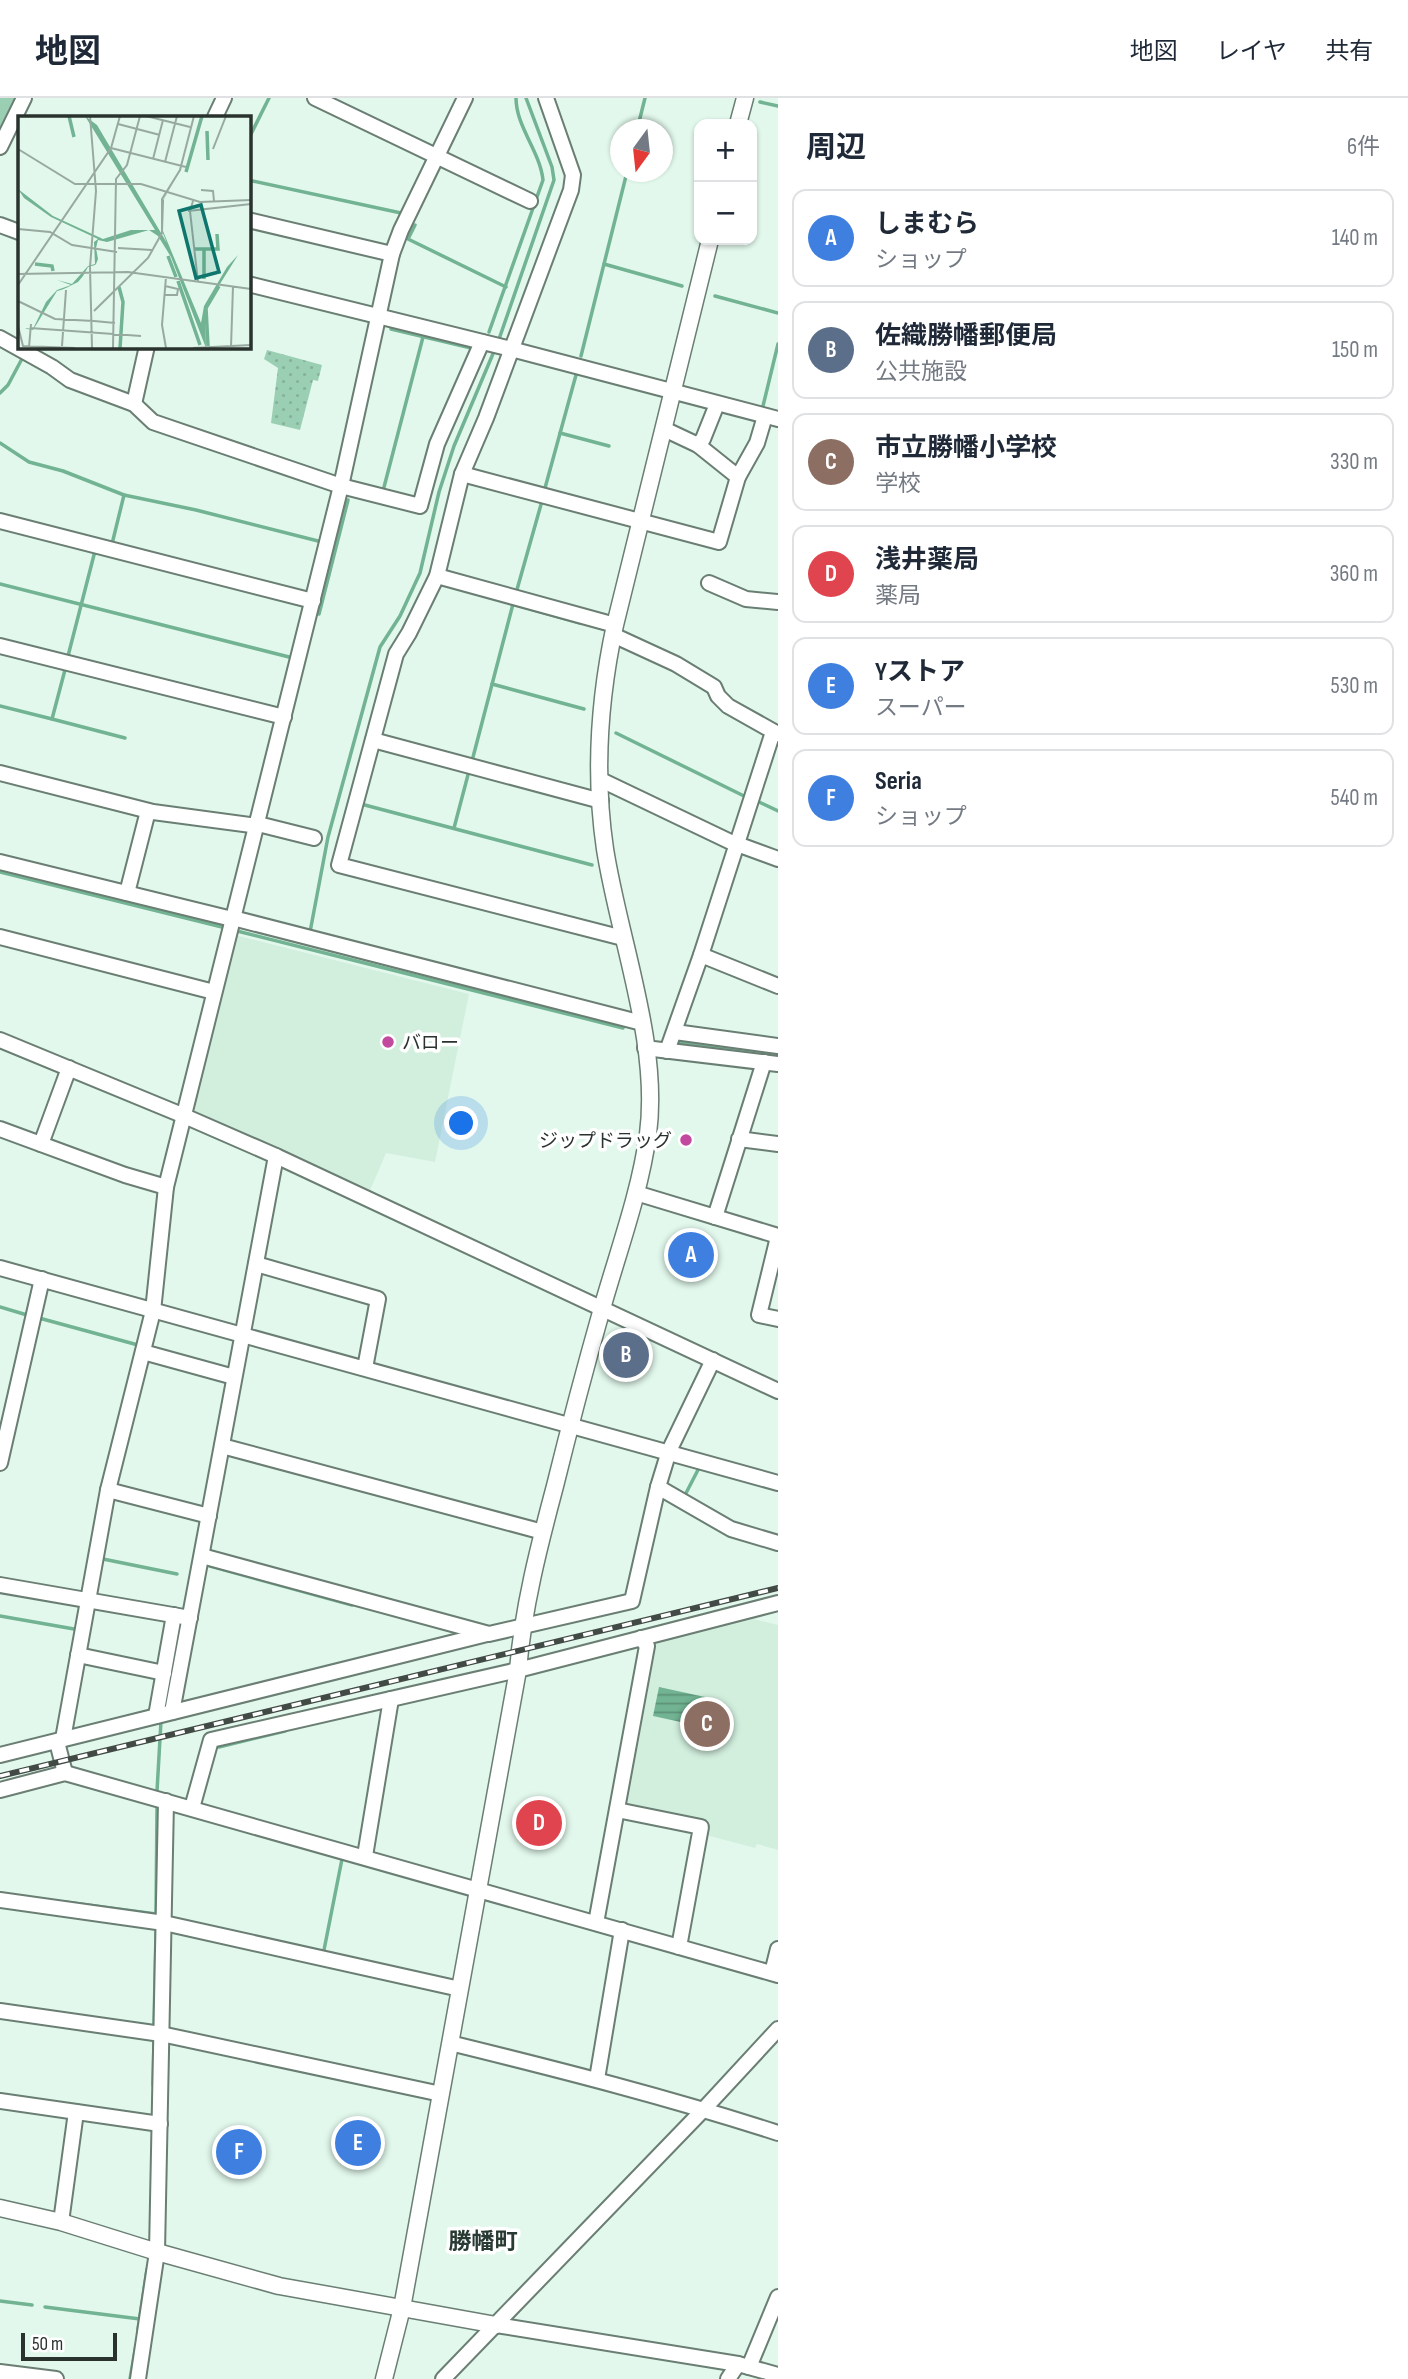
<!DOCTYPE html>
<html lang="ja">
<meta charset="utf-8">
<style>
:root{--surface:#fff;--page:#f2f2f3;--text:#1f2937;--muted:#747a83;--line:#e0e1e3;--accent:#c2499d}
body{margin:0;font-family:"Sofia Sans Condensed","Noto Sans JP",sans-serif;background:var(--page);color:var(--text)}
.controls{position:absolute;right:21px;top:21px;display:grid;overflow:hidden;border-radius:14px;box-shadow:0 2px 5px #0004}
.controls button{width:63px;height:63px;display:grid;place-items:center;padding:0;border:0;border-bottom:2px solid var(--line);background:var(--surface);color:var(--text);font:35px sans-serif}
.compass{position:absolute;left:610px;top:21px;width:63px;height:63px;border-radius:50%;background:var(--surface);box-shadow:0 2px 5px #0004;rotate:195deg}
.scale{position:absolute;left:21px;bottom:18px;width:96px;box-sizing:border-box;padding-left:7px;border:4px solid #2a322e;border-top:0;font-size:19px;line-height:24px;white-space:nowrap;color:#2a322e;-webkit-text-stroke:5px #fff;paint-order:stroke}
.you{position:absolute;left:462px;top:1026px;width:24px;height:24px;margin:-18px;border:5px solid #fff;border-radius:50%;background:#1a73e8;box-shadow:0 0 0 10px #1a73e833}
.badge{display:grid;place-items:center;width:46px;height:46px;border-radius:50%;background:var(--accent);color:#fff;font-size:23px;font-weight:700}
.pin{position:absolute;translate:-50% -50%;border:4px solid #fff;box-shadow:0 2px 7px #0006}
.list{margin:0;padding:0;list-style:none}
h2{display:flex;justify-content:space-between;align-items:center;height:91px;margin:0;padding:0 28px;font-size:30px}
h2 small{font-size:23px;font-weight:400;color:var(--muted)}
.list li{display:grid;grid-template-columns:46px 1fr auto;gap:21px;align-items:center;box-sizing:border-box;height:98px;margin:0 14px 14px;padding:0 14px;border:2px solid var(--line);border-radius:14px}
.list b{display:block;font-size:26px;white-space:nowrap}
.list p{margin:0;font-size:23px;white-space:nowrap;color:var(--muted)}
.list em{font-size:23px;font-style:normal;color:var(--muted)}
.map{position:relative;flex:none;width:778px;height:2281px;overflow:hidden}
header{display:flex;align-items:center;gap:42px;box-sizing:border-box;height:98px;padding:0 35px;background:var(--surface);border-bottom:2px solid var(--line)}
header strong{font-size:33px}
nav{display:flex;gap:38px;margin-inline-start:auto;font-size:24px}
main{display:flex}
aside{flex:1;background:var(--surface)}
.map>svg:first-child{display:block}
.built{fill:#d2efde}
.park{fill:url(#park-dots)}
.pitch{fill:#9bcfb4}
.water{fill:url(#water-rules)}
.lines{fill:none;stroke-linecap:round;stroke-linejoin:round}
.stream{stroke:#71b392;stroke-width:3.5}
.minor-casing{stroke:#6a7e73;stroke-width:18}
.tertiary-casing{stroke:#6a7e73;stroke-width:19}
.minor{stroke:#fff;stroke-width:14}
.tertiary{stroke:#fff;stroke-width:16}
.rail-casing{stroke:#414a45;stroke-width:6}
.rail{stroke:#fff;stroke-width:3.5;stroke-dasharray:10;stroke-linecap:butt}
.poi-dot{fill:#c2499d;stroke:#fff;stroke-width:2.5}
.labels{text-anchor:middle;stroke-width:7;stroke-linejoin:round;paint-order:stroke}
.poi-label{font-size:19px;fill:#2a322e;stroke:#fff;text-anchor:start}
.quarter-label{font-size:23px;font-weight:bold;fill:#283a31;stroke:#fff}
.inset-river{fill:none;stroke:#71b392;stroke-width:3.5}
.inset-road{fill:none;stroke:#98a9a0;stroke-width:2}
.view{fill:#0f766e;fill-opacity:0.15;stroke:#0f766e;stroke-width:3.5}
.inset-edge{fill:none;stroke:#2a322e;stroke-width:3.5}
</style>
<header>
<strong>地図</strong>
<nav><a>地図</a><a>レイヤ</a><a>共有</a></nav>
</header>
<main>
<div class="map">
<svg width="778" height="2281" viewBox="0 0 778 2281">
<defs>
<pattern id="park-dots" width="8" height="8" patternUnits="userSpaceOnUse" patternTransform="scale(1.75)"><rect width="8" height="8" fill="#9bcfb4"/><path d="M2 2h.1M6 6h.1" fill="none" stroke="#86b29b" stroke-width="1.8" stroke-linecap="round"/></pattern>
<pattern id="water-rules" width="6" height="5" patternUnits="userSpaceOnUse" patternTransform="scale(1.75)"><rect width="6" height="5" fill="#71b392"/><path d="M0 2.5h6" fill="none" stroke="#5d9278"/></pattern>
</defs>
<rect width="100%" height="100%" fill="#e2f8ec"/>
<!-- built -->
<g class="built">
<path d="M235,837L469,896L435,1064L386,1055L369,1095L191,1011Z"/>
<path d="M754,1521L778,1527V1752L757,1746L755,1750L702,1736L628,1711L623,1704L651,1547Z"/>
</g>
<!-- park -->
<path class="park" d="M267,252L322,267L318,283L313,282L300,332L271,325L278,270L264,261Z"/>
<!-- pitch -->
<path class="pitch" d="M0,0H19L0,39Z"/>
<!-- water -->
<path class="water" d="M659,1589L705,1599L699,1628L653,1618Z"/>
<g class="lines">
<!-- stream -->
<g class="stream">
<path d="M760,4L778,8"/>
<path d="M637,32L645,0"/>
<path d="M248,42L269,0"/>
<path d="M248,82L401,115"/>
<path d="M415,127L408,141L506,189"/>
<path d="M604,166L682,188"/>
<path d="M715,198L778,215"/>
<path d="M391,231L471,250"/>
<path d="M489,234L543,82C540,53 516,29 516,0"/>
<path d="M498,244L554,82L552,69L526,0"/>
<path d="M581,258L627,74"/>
<path d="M0,295L8,287L24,257"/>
<path d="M763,308L778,246"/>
<path d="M560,335L609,348"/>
<path d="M0,345L29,364L63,373L124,397"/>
<path d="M545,390L576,277"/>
<path d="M383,393L423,239"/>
<path d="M112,446L124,397L196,412L322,444"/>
<path d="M0,486L293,560"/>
<path d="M516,495L542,403"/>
<path d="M319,516L348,402"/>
<path d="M68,558L95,453"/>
<path d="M66,568L52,621L125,640"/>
<path d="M492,586L584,611"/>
<path d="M0,608L52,621"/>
<path d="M616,635L744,698"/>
<path d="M472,663L513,506L580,525"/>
<path d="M757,703L778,713"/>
<path d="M361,706L592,767"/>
<path d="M454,730L469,673"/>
<path d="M0,774L226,830"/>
<path d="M233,832L623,930"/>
<path d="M310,834L328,739L380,549L400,518L420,475L439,394L454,348L495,251"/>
<path d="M680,944L778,957"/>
<path d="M0,1209L27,1217"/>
<path d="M39,1220L138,1247"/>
<path d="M684,1399L700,1368"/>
<path d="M103,1461L177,1476"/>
<path d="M210,1468L352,1507"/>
<path d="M0,1518L74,1531"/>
<path d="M219,1649L285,1633"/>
<path d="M157,1693L161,1623"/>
<path d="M65,1804L156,1816L157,1708"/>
<path d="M324,1852L342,1761"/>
<path d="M154,1926L156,1834"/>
<path d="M153,1987L154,1942"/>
<path d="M0,2203L32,2207"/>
<path d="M45,2209L140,2221"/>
<path d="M138,2231L147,2171"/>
<path d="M130,2281L136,2247"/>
</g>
<defs>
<g id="minor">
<path d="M315,0L530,103"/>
<path d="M546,0L573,77L571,92L486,320L462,376L437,478L409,535L396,556L339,767L623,840"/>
<path d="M215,19L224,0"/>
<path d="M0,49L24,0"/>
<path d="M248,122L392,156"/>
<path d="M0,127L19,134"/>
<path d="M248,186L511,251L778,321"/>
<path d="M0,240L52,269L70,282L134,306L153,324L341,388L420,408L437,346L482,244"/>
<path d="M134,306L147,248"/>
<path d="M664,331L698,347L738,379"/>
<path d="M698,347L703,341L717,306"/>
<path d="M462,376L719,444L738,379L757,345L765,318"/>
<path d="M0,423L313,503"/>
<path d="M437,478L615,527"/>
<path d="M709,485L746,501L778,504"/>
<path d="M613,537L676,566L714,589L718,598L728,608L778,636"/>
<path d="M0,548L284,619"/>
<path d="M373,642L601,703"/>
<path d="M0,675L153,714L258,728"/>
<path d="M599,681L737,747"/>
<path d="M258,726L314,740"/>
<path d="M737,746L778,761"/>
<path d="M0,764L232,821"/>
<path d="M127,795L148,713"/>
<path d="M233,820L642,925"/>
<path d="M0,839L214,894"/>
<path d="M701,857L778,888"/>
<path d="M675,934L778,948"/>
<path d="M0,942L182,1017L276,1058L778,1293"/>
<path d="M645,950L778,966"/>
<path d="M667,953L701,857L773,634"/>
<path d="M0,1031L125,1077L166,1089"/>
<path d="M739,1041L778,1046"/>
<path d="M41,1046L69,970"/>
<path d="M636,1095L778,1138"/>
<path d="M715,1119L764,964"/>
<path d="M778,1139L759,1217L778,1221"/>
<path d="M256,1166L378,1201L365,1270"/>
<path d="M0,1170L778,1385"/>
<path d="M143,1254L234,1279"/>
<path d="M222,1348L543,1434"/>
<path d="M0,1365L42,1181"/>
<path d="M658,1389L731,1431L778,1445"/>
<path d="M108,1392L209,1418"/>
<path d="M202,1458L489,1536L632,1503L658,1389L669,1353L713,1262"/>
<path d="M0,1487L190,1520"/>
<path d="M78,1557L164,1575"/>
<path d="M172,1614L276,1058"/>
<path d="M156,1618L174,1517"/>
<path d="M63,1641L108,1392L153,1213L166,1089L341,388L392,156L401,132L465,0"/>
<path d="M57,1644L65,1675"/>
<path d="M0,1657L487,1536"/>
<path d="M0,1692L65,1675L778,1877"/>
<path d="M192,1710L211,1642L518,1572L778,1505"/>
<path d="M617,1712L701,1729L679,1849"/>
<path d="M365,1758L391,1601"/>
<path d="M0,1802L164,1825L460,1891"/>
<path d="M596,1825L647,1548L641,1540"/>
<path d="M772,1875L778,1851"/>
<path d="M0,1913L161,1936L441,1996"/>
<path d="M450,1945C560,1972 670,2000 778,2035"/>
<path d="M597,1981L622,1832"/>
<path d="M0,2003L160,2026"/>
<path d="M61,2124L76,2014"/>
<path d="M496,2227L738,2266L778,2277"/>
<path d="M749,2269L778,2199"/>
<path d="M0,2274L56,2281"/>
<path d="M138,2281L157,2154L166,1703"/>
<path d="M443,2281L704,2011L778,1931"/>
<path d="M728,2281L738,2266"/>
</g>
<g id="tertiary">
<path d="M738,26L745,0"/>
<path d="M0,2110L61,2124L157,2154L279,2188L496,2227"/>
<path d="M384,2281L402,2210L518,1572C523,1510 539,1448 555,1388C570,1327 586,1267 603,1207C619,1151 640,1094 648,1036C660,945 619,841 605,751C594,676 599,601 615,527L710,142"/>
</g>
</defs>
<!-- minor casing -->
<use href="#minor" class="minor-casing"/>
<!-- tertiary casing -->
<use href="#tertiary" class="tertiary-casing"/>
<!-- minor -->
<use href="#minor" class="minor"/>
<!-- tertiary -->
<use href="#tertiary" class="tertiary"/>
<defs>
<path id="rail" d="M0,1678L778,1490"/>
</defs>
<!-- rail casing -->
<use href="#rail" class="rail-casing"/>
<!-- rail -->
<use href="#rail" class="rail"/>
</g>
<!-- markers -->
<g class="poi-dot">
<circle cx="388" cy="944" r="7"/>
<circle cx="686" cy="1042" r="7"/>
</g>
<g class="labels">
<!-- poi labels -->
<g class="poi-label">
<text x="402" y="951">バロー</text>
<text x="672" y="1049" text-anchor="end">ジップドラッグ</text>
</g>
<!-- quarter labels -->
<g class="quarter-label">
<text x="483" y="2151">勝幡町</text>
</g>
</g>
<!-- overview -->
<g transform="translate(18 18)">
<rect width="233" height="233" fill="#e2f8ec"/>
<path d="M67,0L79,9L149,127L144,115L145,84L167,45L146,83L145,115L183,207L186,190L209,151L220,139L233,93L220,139L187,192L188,232L153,141L140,120L131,114L89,126L80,124L78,132L80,143L78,148L77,149L70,151L65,160L60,166L48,172L43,174L39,175L15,214L9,213L7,212L15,213L28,186L39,174L53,169L39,164L54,168L70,150L77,148L76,126L80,123L33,101L6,82L0,73L35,100L85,123L113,114H137Z" fill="#71b392"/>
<path class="inset-river" d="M51,0L56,21M189,15L190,44M168,56L184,0M177,133H200L199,118M186,133V163M150,140L158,161M17,148L34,150L35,155M160,165L182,229M101,171L105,186L102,232M190,230L188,192L201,170"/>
<path class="inset-road" d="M72,0L78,75L72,151L74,232M128,0L172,11M100,8L142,19M93,32L168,51M0,33L57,68H123L182,86L233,84M195,33L208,0M135,43L145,4M147,46L159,0M183,74L195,75L196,85M175,85L172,95L180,166M170,95L233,88M0,113L32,116L54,129L99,136M100,132L134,134M0,158L110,156L233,173M148,161L144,209L148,232M0,169L93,32L102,0M146,179H159L160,173L147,170M0,185L37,203L76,205M76,195L130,142L144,117V83L162,54L176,0M76,205L97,207M0,210L5,230L57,232M12,212L123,220M44,230L48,174M11,231L13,208M213,231L215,170M95,232L98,63L109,49L122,0M175,232L233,229"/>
<path class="view" d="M183,89L201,156L178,162L161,95Z"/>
<rect width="233" height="233" class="inset-edge"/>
</g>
</svg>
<div class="controls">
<button>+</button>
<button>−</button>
</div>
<svg class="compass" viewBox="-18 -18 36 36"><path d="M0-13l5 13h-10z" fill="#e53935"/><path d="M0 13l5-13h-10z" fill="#747a83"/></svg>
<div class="scale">50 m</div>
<div class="you"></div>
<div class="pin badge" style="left:691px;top:1157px;background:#3f7fe0">A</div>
<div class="pin badge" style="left:626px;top:1257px;background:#5c6f8a">B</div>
<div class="pin badge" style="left:707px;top:1626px;background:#8d6e63">C</div>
<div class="pin badge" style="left:539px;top:1725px;background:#e0444e">D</div>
<div class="pin badge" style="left:358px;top:2045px;background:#3f7fe0">E</div>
<div class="pin badge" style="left:239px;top:2054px;background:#3f7fe0">F</div>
</div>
<aside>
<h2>周辺<small>6件</small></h2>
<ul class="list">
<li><span class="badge" style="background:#3f7fe0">A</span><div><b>しまむら</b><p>ショップ</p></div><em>140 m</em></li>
<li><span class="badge" style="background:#5c6f8a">B</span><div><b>佐織勝幡郵便局</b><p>公共施設</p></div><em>150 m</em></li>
<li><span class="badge" style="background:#8d6e63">C</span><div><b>市立勝幡小学校</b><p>学校</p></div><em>330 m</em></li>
<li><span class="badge" style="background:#e0444e">D</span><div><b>浅井薬局</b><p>薬局</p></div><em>360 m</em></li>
<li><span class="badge" style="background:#3f7fe0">E</span><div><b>Yストア</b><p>スーパー</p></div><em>530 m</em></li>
<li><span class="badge" style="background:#3f7fe0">F</span><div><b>Seria</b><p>ショップ</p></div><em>540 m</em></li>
</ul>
</aside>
</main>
